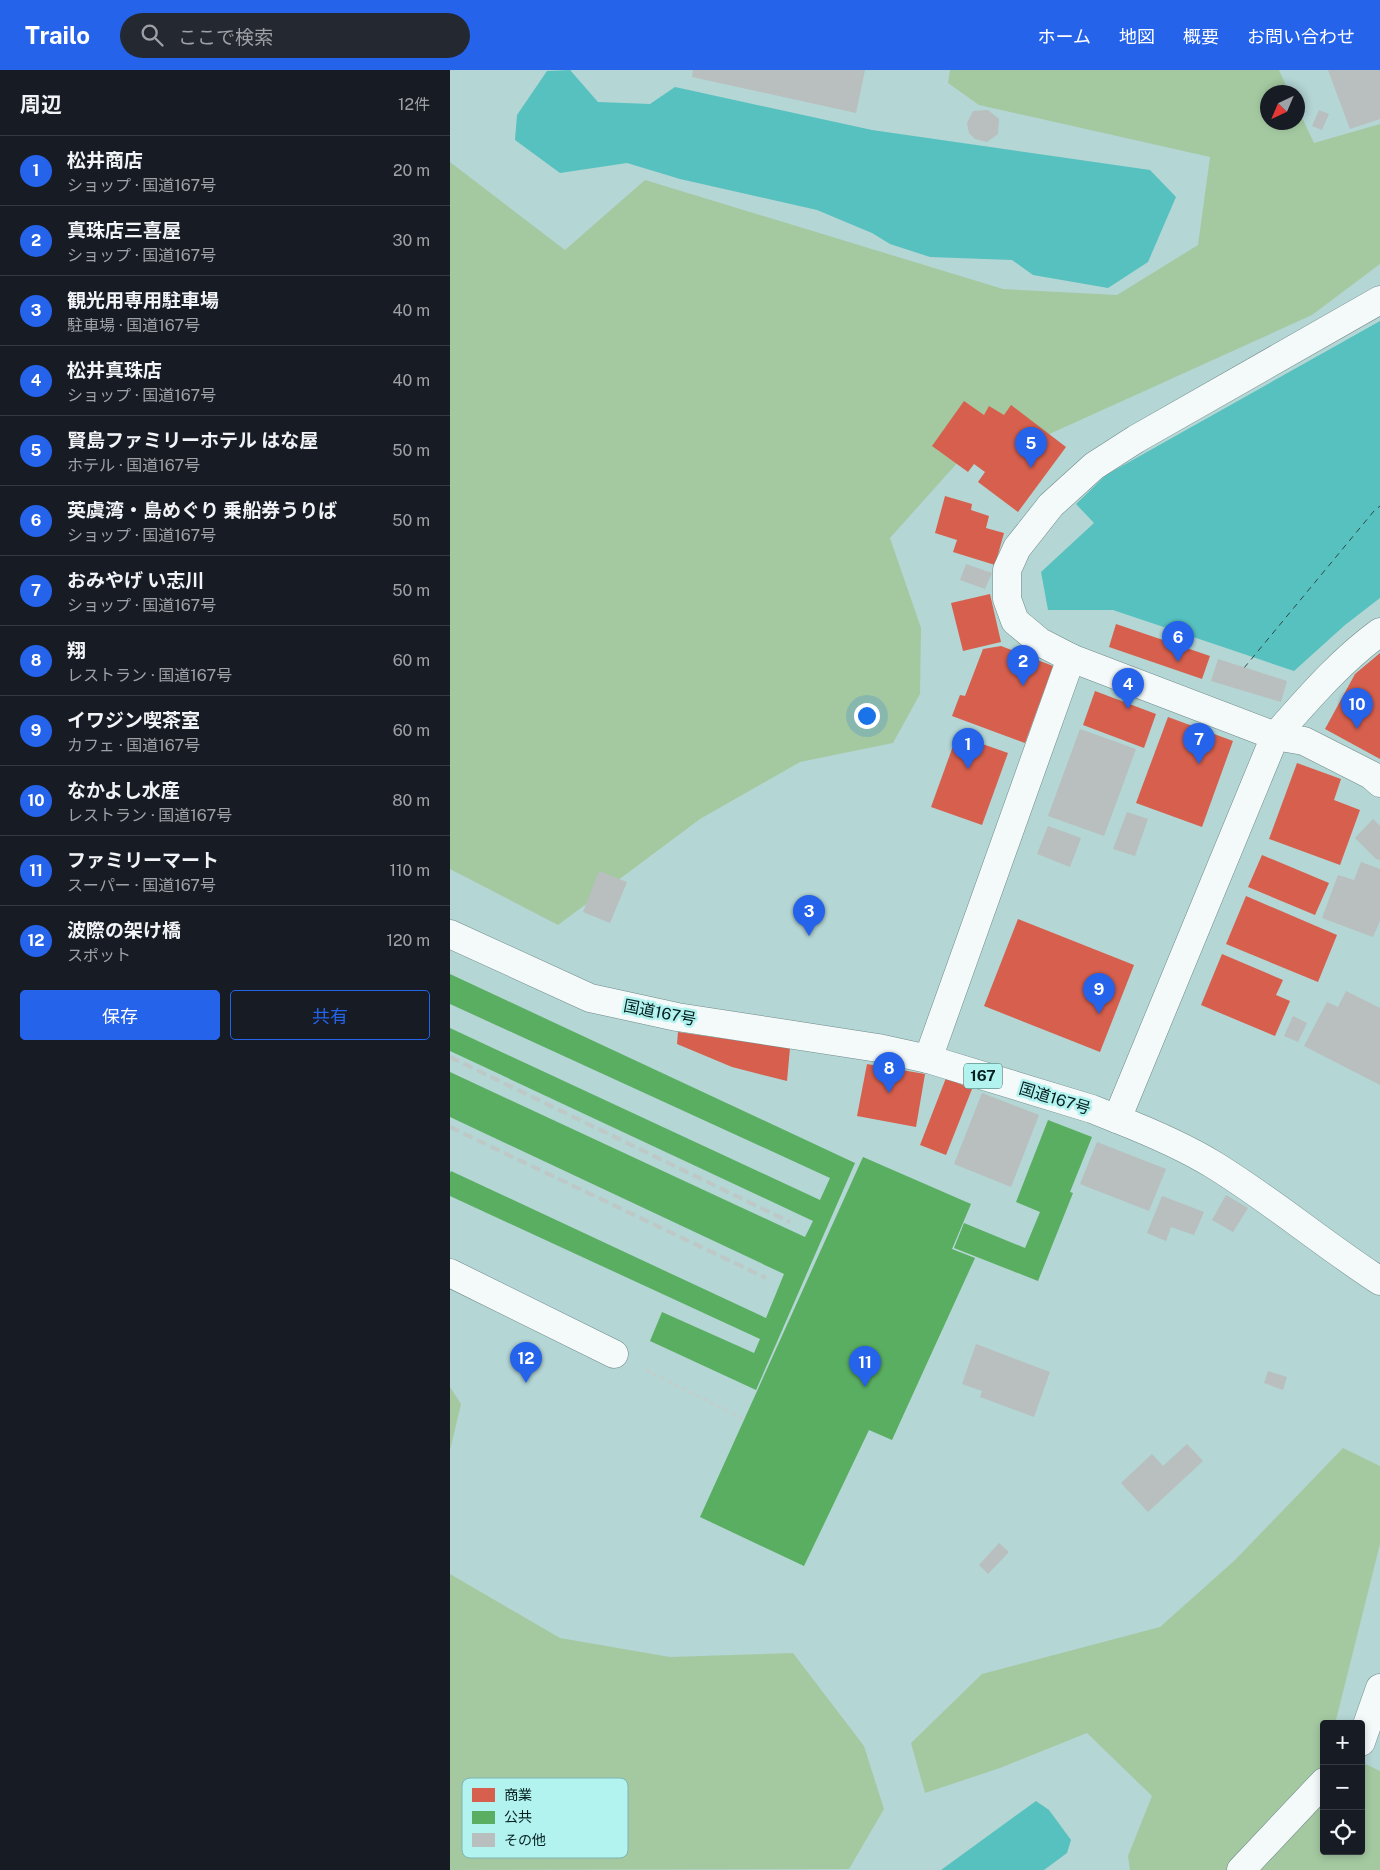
<!DOCTYPE html>
<html lang="ja">
<meta charset="utf-8">
<style>
:root{--surface:#171b24;--page:#242831;--text:#f1f3f6;--muted:#9ea1a6;--line:#363941;--accent:#2563eb}
body{margin:0;font-family:"Public Sans","Noto Sans JP",sans-serif;background:var(--page);color:var(--text)}
.controls{position:absolute;right:15px;bottom:15px;display:grid;overflow:hidden;border-radius:5px;box-shadow:0 2px 8px #0003}
.controls button{width:45px;height:45px;display:grid;place-items:center;padding:0;border:0;border-bottom:1px solid var(--line);background:var(--surface);color:var(--text);font:25px sans-serif}
.compass{position:absolute;left:810px;top:15px;width:45px;height:45px;border-radius:50%;background:var(--surface);box-shadow:0 2px 8px #0003;rotate:224deg}
.you{position:absolute;left:416px;top:645px;width:18px;height:18px;margin:-12px;border:4px solid #fff;border-radius:50%;background:#1a73e8;box-shadow:0 0 0 8px #1a73e833}
.badge{display:grid;place-items:center;width:32px;height:32px;border-radius:50%;background:var(--accent);color:#fff;font-size:16px;font-weight:700}
.pin{position:absolute;translate:-50% -41px;filter:drop-shadow(0 1px 2px #0008)}
.pin::after{content:'';position:absolute;top:26px;width:18px;height:15px;background:inherit;clip-path:polygon(0 0,100% 0,50% 100%)}
.list{margin:0;padding:0;list-style:none}
h2{display:flex;justify-content:space-between;align-items:center;height:65px;margin:0;padding:0 20px;font-size:21px}
h2 small{font-size:16px;font-weight:400;color:var(--muted)}
.list li{display:grid;grid-template-columns:32px 1fr auto;gap:15px;align-items:center;box-sizing:border-box;height:70px;padding:0 20px;border-top:1px solid var(--line)}
.list b{display:block;font-size:19px;white-space:nowrap}
.list p{margin:0;font-size:16px;white-space:nowrap;color:var(--muted)}
.list em{font-size:16px;font-style:normal;color:var(--muted)}
.actions{display:flex;gap:10px;padding:15px 20px}
.actions a{flex:1;padding:11px 0;border:1px solid var(--accent);border-radius:5px;text-align:center;font-size:18px;color:var(--accent)}
.actions .main{background:var(--accent);color:#fff}
.icon{flex:none;width:28px;height:28px;fill:none;stroke:currentColor;stroke-width:2;stroke-linecap:round;stroke-linejoin:round}
.map{position:relative;flex:none;width:930px;height:1800px;overflow:hidden}
header{display:flex;align-items:center;gap:30px;box-sizing:border-box;height:70px;padding:0 25px;background:var(--accent);color:#fff}
header strong{font-size:24px}
nav{display:flex;gap:28px;margin-inline-start:auto;font-size:18px}
.search{width:350px;height:45px;background:var(--page);display:flex;align-items:center;gap:12px;box-sizing:border-box;padding:0 18px;border-radius:28px;color:var(--muted);font-size:19px}
main{display:flex}
aside{flex:1;background:var(--surface)}
.map>svg:first-child{display:block}
.green{fill:#a4c9a1}
.water{fill:#57c1bf}
.shops{fill:#d6604d}
.public{fill:#5aae61}
.lines{fill:none;stroke-linecap:round;stroke-linejoin:round}
.ferry{stroke:#2d4948;stroke-width:1;stroke-dasharray:6 5;stroke-linecap:butt}
.building{fill:#b9bebe}
.minor-casing{stroke:#6e8a89;stroke-width:29}
.highway-casing{stroke:#6e8a89;stroke-width:29}
.path{stroke:#c2cecc;stroke-width:3;stroke-dasharray:4 4;stroke-linecap:butt}
.minor{stroke:#f4f9f9;stroke-width:28}
.highway{stroke:#f4f9f9;stroke-width:28}
.rail{stroke:#bdc8c7;stroke-width:4;stroke-dasharray:10 5;stroke-linecap:butt}
.labels{text-anchor:middle;stroke-width:5;stroke-linejoin:round;paint-order:stroke}
.shield{fill:#b2f3f0;stroke:#385f5d;stroke-width:1}
.shield-label{font-size:15px;font-weight:bold;fill:#041f1e}
.street-label{font-size:16px;fill:#041f1e;stroke:#b2f3f0}
.key{fill:#b2f3f0;stroke:#7eb3b1;stroke-width:1}
.key-label{font-size:14px;fill:#041f1e}
</style>
<header>
<strong>Trailo</strong>
<div class="search"><svg class="icon" aria-label="search" viewBox="0 0 24 24"><circle cx="10" cy="10" r="6"/><path d="M15 15l6 6"/></svg>ここで検索</div>
<nav><a>ホーム</a><a>地図</a><a>概要</a><a>お問い合わせ</a></nav>
</header>
<main>
<aside>
<h2>周辺<small>12件</small></h2>
<ul class="list">
<li><span class="badge">1</span><div><b>松井商店</b><p>ショップ · 国道167号</p></div><em>20 m</em></li>
<li><span class="badge">2</span><div><b>真珠店三喜屋</b><p>ショップ · 国道167号</p></div><em>30 m</em></li>
<li><span class="badge">3</span><div><b>観光用専用駐車場</b><p>駐車場 · 国道167号</p></div><em>40 m</em></li>
<li><span class="badge">4</span><div><b>松井真珠店</b><p>ショップ · 国道167号</p></div><em>40 m</em></li>
<li><span class="badge">5</span><div><b>賢島ファミリーホテル はな屋</b><p>ホテル · 国道167号</p></div><em>50 m</em></li>
<li><span class="badge">6</span><div><b>英虞湾・島めぐり 乗船券うりば</b><p>ショップ · 国道167号</p></div><em>50 m</em></li>
<li><span class="badge">7</span><div><b>おみやげ い志川</b><p>ショップ · 国道167号</p></div><em>50 m</em></li>
<li><span class="badge">8</span><div><b>翔</b><p>レストラン · 国道167号</p></div><em>60 m</em></li>
<li><span class="badge">9</span><div><b>イワジン喫茶室</b><p>カフェ · 国道167号</p></div><em>60 m</em></li>
<li><span class="badge">10</span><div><b>なかよし水産</b><p>レストラン · 国道167号</p></div><em>80 m</em></li>
<li><span class="badge">11</span><div><b>ファミリーマート</b><p>スーパー · 国道167号</p></div><em>110 m</em></li>
<li><span class="badge">12</span><div><b>波際の架け橋</b><p>スポット</p></div><em>120 m</em></li>
</ul>
<div class="actions"><a class="main">保存</a><a>共有</a></div>
</aside>
<div class="map">
<svg width="930" height="1800" viewBox="0 0 930 1800">
<rect width="100%" height="100%" fill="#b4d6d5"/>
<!-- green -->
<g class="green">
<path d="M500,0H829L839,22H818V52H848V39L864,73L930,54V194L862,245L584,371L517,382L440,468L471,558L470,624L443,673L350,692L250,749L108,855L0,799V92L115,180L195,110L553,219L667,225L748,175L760,87L529,35L498,13Z"/>
<path d="M0,1317L11,1334L0,1380Z"/>
<path d="M893,1378L930,1396V1474L885,1654H874V1781H911V1692L930,1701V1800H680L678,1786L702,1726L637,1663L550,1698L475,1723L461,1673L532,1604L710,1557L785,1490Z"/>
<path d="M0,1504L110,1568L220,1587L343,1583L414,1676L434,1739L399,1799L0,1800Z"/>
</g>
<!-- water -->
<g class="water">
<path d="M120,0L148,32L200,34L225,17L422,60L700,100L726,127L698,192L658,218L583,205L562,190L480,187L440,174L422,163L367,140L230,109L177,93L110,103L65,70L67,45L97,1Z"/>
<path d="M930,251V528L895,555L844,601L663,540H598L591,502L644,453L626,434L656,405Z"/>
<path d="M586,1731L599,1740L621,1770L617,1783L594,1800H491Z"/>
</g>
<!-- shops -->
<g class="shops">
<path d="M514,331L534,345L539,336L554,345L561,335L616,377L568,442L528,412L535,402L524,394L518,402L482,376Z"/>
<path d="M495,426L522,434L521,440L539,446L536,458L554,463L545,495L503,482L507,470L485,463Z"/>
<path d="M540,524L551,572L513,581L501,533Z"/>
<path d="M666,554L760,586L752,609L659,577Z"/>
<path d="M551,576L603,596L575,673L502,646L510,625L515,626L533,579Z"/>
<path d="M930,583V689L875,659L905,604Z"/>
<path d="M645,621L706,644L694,678L633,655Z"/>
<path d="M718,647L783,671L752,757L686,733Z"/>
<path d="M507,665L558,683L532,755L481,737Z"/>
<path d="M847,693L891,709L884,730L910,740L890,795L819,769Z"/>
<path d="M812,785L879,813L865,845L798,817Z"/>
<path d="M796,826L887,865L868,912L776,874Z"/>
<path d="M568,849L684,895L650,982L534,936Z"/>
<path d="M772,884L833,910L826,925L840,931L825,966L751,935Z"/>
<path d="M228,962L340,978L337,1011L282,997L227,974Z"/>
<path d="M417,994L475,1004L466,1057L407,1046Z"/>
<path d="M496,1008L522,1019L496,1085L470,1075Z"/>
</g>
<!-- public -->
<g class="public">
<path d="M0,904L405,1093L306,1320L200,1271L212,1242L304,1283L310,1269L0,1126V1103L1,1101L316,1248L334,1204L0,1047V1002L355,1167L363,1151L0,981V958L370,1130L380,1108L0,934Z"/>
<path d="M598,1050L642,1067L620,1122L623,1123L588,1211L504,1178L514,1153L575,1178L590,1142L566,1132Z"/>
<path d="M413,1087L521,1134L502,1179L525,1188L442,1370L419,1360L354,1496L250,1447Z"/>
</g>
<g class="lines">
<!-- ferry -->
<path class="ferry" d="M794,598L924,441L930,436"/>
</g>
<!-- building -->
<g class="building">
<path d="M243,0H415L406,43L242,7Z"/>
<path d="M878,0H930V49L900,59Z"/>
<path d="M538,40L549,49L548,64L537,72L525,69L519,63L517,53L523,41Z"/>
<path d="M869,40L879,44L872,60L862,56Z"/>
<path d="M516,494L542,503L535,519L510,510Z"/>
<path d="M768,589L837,611L831,632L761,611Z"/>
<path d="M630,659L686,679L654,766L598,746Z"/>
<path d="M677,742L698,749L685,786L663,779Z"/>
<path d="M923,749L930,756V790L926,789L905,768Z"/>
<path d="M598,756L631,768L620,797L587,784Z"/>
<path d="M911,792L930,799V851L923,867L872,848L888,805L904,810Z"/>
<path d="M149,801L177,812L160,853L133,842Z"/>
<path d="M896,921L930,938V1015L854,976L877,932L888,937Z"/>
<path d="M843,946L857,953L848,972L834,966Z"/>
<path d="M532,1023L589,1045L561,1117L504,1094Z"/>
<path d="M647,1072L716,1099L699,1141L630,1114Z"/>
<path d="M776,1125L798,1138L783,1162L762,1150Z"/>
<path d="M712,1126L754,1142L744,1165L721,1157L716,1171L697,1163Z"/>
<path d="M526,1274L600,1302L584,1347L530,1327L532,1321L512,1314Z"/>
<path d="M818,1301L837,1307L833,1320L814,1313Z"/>
<path d="M737,1374L753,1391L698,1442L671,1413L702,1384L713,1396Z"/>
<path d="M549,1473L559,1482L538,1504L529,1495Z"/>
</g>
<g class="lines">
<defs>
<g id="minor">
<path d="M621,588L590,572L565,551L557,529V500L567,478L601,435L644,396L686,369L930,230"/>
<path d="M825,666L854,671L921,705L930,713"/>
<path d="M478,989L621,588L825,666C858,629 890,591 930,562"/>
<path d="M667,1049C700,1062 733,1076 764,1095C821,1130 873,1174 930,1211"/>
<path d="M0,1203L164,1284"/>
<path d="M911,1672L930,1618"/>
<path d="M791,1800L874,1712"/>
</g>
<path id="highway" d="M0,864L140,928L227,947L428,978L478,989L642,1039L667,1049L825,666"/>
</defs>
<!-- minor casing -->
<use href="#minor" class="minor-casing"/>
<!-- highway casing -->
<use href="#highway" class="highway-casing"/>
<!-- path -->
<path class="path" d="M196,1300L294,1349"/>
<!-- minor -->
<use href="#minor" class="minor"/>
<!-- highway -->
<use href="#highway" class="highway"/>
<!-- rail -->
<g class="rail">
<path d="M0,987L340,1152"/>
<path d="M0,1057L316,1208"/>
</g>
</g>
<g class="labels">
<!-- shield labels -->
<rect class="shield" x="514" y="993.5" width="38" height="25" rx="4"/>
<g class="shield-label">
<text x="533" y="1011">167</text>
</g>
<!-- street labels -->
<g class="street-label">
<text transform="translate(210 942) rotate(11)" y="6">国道167号</text>
<text transform="translate(605 1028) rotate(17)" y="6">国道167号</text>
</g>
</g>
<!-- legend -->
<rect x="12" y="1708" width="166" height="80" rx="8" class="key"/>
<rect x="22" y="1718" width="23" height="14" fill="#d6604d"/>
<rect x="22" y="1741" width="23" height="13" fill="#5aae61"/>
<rect x="22" y="1763" width="23" height="14" fill="#b9bebe"/>
<g class="key-label">
<text x="54" y="1730">商業</text>
<text x="54" y="1752">公共</text>
<text x="54" y="1775">その他</text>
</g>
</svg>
<div class="controls">
<button>+</button>
<button>−</button>
<button><svg class="icon" aria-label="locate" viewBox="0 0 24 24"><circle cx="12" cy="12" r="6"/><path d="M12 2v4M12 18v4M2 12h4M18 12h4"/></svg></button>
</div>
<svg class="compass" viewBox="-18 -18 36 36"><path d="M0-13l5 13h-10z" fill="#e53935"/><path d="M0 13l5-13h-10z" fill="#9ea1a6"/></svg>
<div class="you"></div>
<div class="pin badge" style="left:518px;top:699px">1</div>
<div class="pin badge" style="left:573px;top:616px">2</div>
<div class="pin badge" style="left:359px;top:866px">3</div>
<div class="pin badge" style="left:678px;top:639px">4</div>
<div class="pin badge" style="left:581px;top:398px">5</div>
<div class="pin badge" style="left:728px;top:592px">6</div>
<div class="pin badge" style="left:749px;top:694px">7</div>
<div class="pin badge" style="left:439px;top:1023px">8</div>
<div class="pin badge" style="left:649px;top:944px">9</div>
<div class="pin badge" style="left:907px;top:659px">10</div>
<div class="pin badge" style="left:415px;top:1317px">11</div>
<div class="pin badge" style="left:76px;top:1313px">12</div>
</div>
</main>
